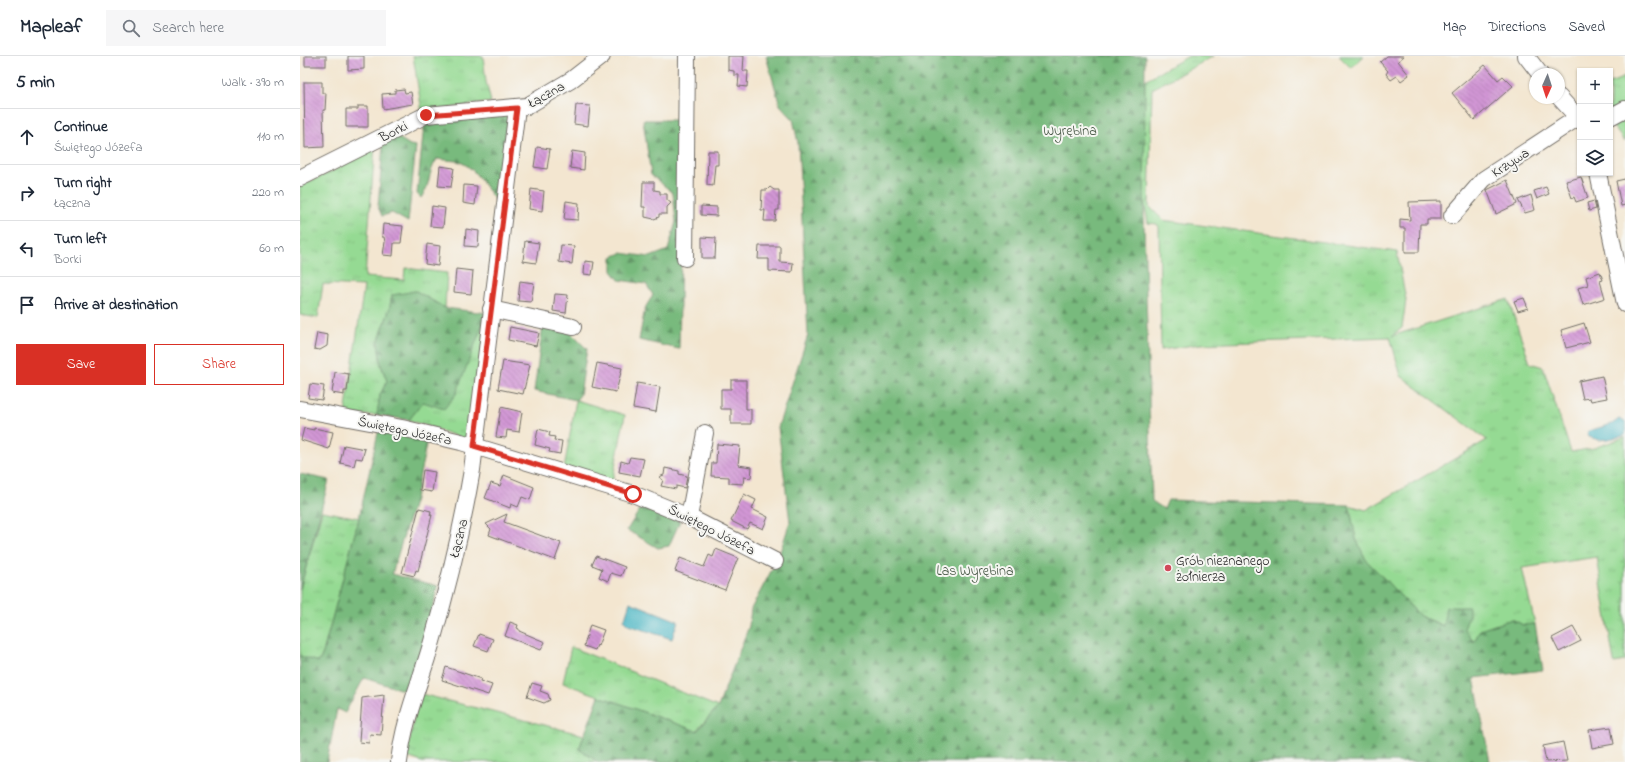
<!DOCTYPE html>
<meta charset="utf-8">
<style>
:root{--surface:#fff;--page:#f6f6f7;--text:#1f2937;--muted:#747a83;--line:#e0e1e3;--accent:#d93025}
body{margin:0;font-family:"Indie Flower",sans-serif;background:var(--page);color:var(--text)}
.controls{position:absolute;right:12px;top:12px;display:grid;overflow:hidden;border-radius:0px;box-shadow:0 1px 3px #0004}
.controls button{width:36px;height:36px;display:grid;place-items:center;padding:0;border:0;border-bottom:1px solid var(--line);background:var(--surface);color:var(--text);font:20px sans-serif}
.compass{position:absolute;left:1229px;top:12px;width:36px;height:36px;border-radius:50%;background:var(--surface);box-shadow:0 1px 3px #0004;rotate:183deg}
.stop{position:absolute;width:12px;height:12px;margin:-9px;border:3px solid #d93025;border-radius:50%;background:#fff}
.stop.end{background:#d93025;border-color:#fff;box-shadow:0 1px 4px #0008}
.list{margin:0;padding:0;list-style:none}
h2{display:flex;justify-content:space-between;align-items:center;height:52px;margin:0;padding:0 16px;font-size:17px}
h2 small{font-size:13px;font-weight:400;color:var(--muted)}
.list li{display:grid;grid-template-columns:26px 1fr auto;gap:12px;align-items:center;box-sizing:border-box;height:56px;padding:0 16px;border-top:1px solid var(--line)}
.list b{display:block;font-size:15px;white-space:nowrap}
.list p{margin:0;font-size:13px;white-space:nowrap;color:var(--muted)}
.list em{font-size:13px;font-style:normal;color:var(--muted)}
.actions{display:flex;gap:8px;padding:12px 16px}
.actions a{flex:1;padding:9px 0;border:1px solid var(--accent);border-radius:0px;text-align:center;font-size:14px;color:var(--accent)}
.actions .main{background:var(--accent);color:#fff}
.icon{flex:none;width:22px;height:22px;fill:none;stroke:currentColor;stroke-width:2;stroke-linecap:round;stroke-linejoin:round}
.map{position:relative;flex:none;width:1325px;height:706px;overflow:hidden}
header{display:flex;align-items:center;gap:24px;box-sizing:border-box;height:56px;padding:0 20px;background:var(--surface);border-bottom:1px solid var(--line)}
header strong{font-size:19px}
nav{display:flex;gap:22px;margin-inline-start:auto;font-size:14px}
.search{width:280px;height:36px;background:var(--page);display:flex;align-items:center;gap:10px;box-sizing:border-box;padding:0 14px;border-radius:0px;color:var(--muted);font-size:15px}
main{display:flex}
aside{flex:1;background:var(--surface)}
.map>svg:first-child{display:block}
.grass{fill:url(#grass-tufts);stroke:#60825f}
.forest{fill:url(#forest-firs);stroke:#527254}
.water{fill:#49b6c4;stroke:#3a7078}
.building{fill:url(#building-back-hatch)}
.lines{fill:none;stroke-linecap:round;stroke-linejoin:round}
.minor-casing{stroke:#716c65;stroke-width:18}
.minor{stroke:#fff;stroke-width:16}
.route{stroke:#d93025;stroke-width:5}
.poi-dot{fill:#d1495b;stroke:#f6f6f2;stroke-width:1.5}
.labels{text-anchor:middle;stroke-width:4;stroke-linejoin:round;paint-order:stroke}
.street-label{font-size:14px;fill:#2b2b2b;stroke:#f6f6f2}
.park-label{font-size:14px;fill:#465745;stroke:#f6f6f2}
.poi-label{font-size:14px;fill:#2b2b2b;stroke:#f6f6f2;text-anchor:start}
</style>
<header>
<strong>Mapleaf</strong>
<div class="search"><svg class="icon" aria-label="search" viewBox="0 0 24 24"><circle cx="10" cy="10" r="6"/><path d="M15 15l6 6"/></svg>Search here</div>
<nav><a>Map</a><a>Directions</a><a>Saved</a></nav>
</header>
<main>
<aside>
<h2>5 min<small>Walk · 390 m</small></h2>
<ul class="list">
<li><svg class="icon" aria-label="ahead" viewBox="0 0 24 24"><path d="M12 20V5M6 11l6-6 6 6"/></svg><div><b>Continue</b><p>Świętego Józefa</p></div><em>110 m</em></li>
<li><svg class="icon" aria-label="right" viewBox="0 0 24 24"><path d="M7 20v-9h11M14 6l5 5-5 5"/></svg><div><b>Turn right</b><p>Łączna</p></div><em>220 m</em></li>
<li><svg class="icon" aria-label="left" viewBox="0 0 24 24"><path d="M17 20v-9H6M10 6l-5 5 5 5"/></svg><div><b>Turn left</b><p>Borki</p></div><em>60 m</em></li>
<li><svg class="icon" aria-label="arrive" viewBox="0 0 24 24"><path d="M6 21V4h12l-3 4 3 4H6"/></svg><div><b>Arrive at destination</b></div></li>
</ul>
<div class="actions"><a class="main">Save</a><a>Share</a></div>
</aside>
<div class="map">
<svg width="1325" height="706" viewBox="0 0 1325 706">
<defs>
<pattern id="grass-tufts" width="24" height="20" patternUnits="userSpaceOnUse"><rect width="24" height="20" fill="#95da93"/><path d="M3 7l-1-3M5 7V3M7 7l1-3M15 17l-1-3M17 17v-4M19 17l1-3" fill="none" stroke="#81bb7f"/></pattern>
<pattern id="forest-firs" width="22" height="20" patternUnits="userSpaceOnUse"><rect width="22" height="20" fill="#78ba7d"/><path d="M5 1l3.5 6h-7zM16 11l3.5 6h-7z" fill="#639767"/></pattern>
<pattern id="building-back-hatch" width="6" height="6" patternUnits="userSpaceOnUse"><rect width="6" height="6" fill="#d296d5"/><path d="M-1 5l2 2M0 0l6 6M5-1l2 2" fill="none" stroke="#ab7bad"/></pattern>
</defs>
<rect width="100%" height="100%" fill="#f6f6f2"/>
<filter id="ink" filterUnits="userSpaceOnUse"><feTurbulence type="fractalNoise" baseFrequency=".025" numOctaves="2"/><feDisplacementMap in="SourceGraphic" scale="8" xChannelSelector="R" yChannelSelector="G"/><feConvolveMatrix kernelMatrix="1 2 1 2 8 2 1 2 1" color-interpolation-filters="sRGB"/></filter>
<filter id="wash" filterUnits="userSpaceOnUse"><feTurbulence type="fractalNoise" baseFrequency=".012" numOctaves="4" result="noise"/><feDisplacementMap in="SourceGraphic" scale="16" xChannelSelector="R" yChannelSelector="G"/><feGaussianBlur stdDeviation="0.9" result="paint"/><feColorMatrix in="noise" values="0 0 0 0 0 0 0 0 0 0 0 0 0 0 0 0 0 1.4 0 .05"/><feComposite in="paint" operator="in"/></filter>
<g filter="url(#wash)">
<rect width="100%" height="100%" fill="#f3e6d0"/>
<!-- grass -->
<g class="grass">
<path d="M113,0H183L186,26L191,46L122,56Z"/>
<path d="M889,0H914L852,33L849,150L863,164L1097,196L1106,244L1102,272L1092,280L1208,243L1230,307L1243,311L1271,396L1294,392L1325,381V605L1314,607L1297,501L1222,512L1235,568L1223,569L1212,563L1181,574L1174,586L1163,573L1169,560L1143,570L1120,560L1066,504L1056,483L1049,449L1066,454L1187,384L1101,320L1090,281L900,288L861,294L859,171L857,168L848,167L843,139L845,24Z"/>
<path d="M1039,0H1064L1051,12Z"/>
<path d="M1325,21V49L1310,58V27Z"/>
<path d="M1325,63V86L1311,68Z"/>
<path d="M75,89L65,221L104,224L105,212L147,217L145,252L116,235L92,240L89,255L78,287L81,309L87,325L80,339L77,359H45L64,230L23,228L18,262L0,259V130L33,115Z"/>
<path d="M187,257L171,385L109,364Z"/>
<path d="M276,344L325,359L312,427L264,413Z"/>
<path d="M22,455L59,462L23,597L19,606L0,600V533Z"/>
<path d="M271,591L418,651L396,675L263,627Z"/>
<path d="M121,638L284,679L279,693L298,706H122L107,701L114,661Z"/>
</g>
<!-- forest -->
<g class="forest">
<path d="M466,0H845L844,167L852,445L864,453L868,444L1049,449L1056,483L1066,504L1120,560L1143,570L1146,551H1169V560L1164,573L1174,586L1180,574L1212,563L1223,569L1235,568L1243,614L1174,622L1190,706H298L279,693L299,640L397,675L418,651L449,570L451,553L478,502L490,466L478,371L508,279L498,87L493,63L480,49Z"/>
<path d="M210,56L199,149C186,135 176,109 156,105C150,104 143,104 137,103C127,118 131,129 121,142L117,138L124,69L128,64Z"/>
<path d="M343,64H384L379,293L339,284L345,252L353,239L346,228L319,224L312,215V201L321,197L350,201L368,194L376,166L373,137L351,119Z"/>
<path d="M94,79L110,89L116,90L108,166L92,157L82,160L78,151L83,88Z"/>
<path d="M116,235L145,252L187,257L156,338L144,353L123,346L109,364L77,359L80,339L87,325L81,309L78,287L89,255L92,239Z"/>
<path d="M243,269L268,274L287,293L280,339L276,344L234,335Z"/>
<path d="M79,372L127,384L115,443L92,518L138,530L125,584L106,635L64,622L45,657L37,653L27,706H0V600L19,606L23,597L59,462Z"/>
<path d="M0,418L29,424L0,533Z"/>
<path d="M342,450L380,465L369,490L358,492L327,474Z"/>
</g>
<!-- water -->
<g class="water">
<path d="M1319,363L1325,366V379L1323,380L1308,383L1299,384L1289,381L1287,377L1288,375L1312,368Z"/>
<path d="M330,546L378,565L372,583L328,569L324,565Z"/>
</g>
<g id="blocks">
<!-- building -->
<g class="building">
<rect x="5" y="0" width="21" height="10"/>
<path d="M48,0H64V13L48,14Z"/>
<path d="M428,0H444L443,15H448L447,31L438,30L439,19H434V15L428,14Z"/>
<path d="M1087,0H1104L1098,5L1109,19L1101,25L1097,20L1091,24L1086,18L1088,15L1080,6Z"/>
<path d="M1185,9L1198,24L1203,20L1213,30L1174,64L1152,37Z"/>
<path d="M4,26H22V37H26L25,54H23L24,91L5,92Z"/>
<path d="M104,33L105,37L111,36L113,48L83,53L82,38L95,37V34Z"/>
<path d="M276,49L290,50L288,70L274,68Z"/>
<path d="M58,50H68V71H46V53H58Z"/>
<path d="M237,91L250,93L247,113L234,111Z"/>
<path d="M272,95L285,97L284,114L270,112Z"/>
<path d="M408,95H418V109H415L413,130L407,129Z"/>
<path d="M140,110L154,112L151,131L138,130Z"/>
<path d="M1281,121L1288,142L1276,146L1274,141L1272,142L1266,125Z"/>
<path d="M1325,123V149L1321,150L1316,125Z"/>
<path d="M1207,124L1217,148L1196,158L1187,134Z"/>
<path d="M343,126H354V134L360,135V138H367V144L371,147L367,151V158H359V161L354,163L345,161V151H342Z"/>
<path d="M164,129L177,130L175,149L163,147Z"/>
<path d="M470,131L474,134H479V154H476L475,165H464L465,154H461L462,134H467Z"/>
<path d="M1246,131L1249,138L1237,143L1234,135Z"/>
<path d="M231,133L244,135L242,155L229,153Z"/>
<path d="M1231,139L1235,154L1225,157L1218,144Z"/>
<path d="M266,145L279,147L278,164L264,163Z"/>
<path d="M1141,145V163H1127V168H1120L1119,196H1105V172H1100V163L1110,164L1109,146Z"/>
<path d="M1294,145L1296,153L1289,155L1287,147Z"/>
<path d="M132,150L145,152L143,171L130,170Z"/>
<path d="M401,150L417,151V160L401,159Z"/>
<path d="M83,168L103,170L101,187H94L93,200L83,199L85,186L84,181H82Z"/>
<path d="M166,173L179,175L178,191L165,190Z"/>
<path d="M402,181L416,182L415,202H402Z"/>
<path d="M225,185L239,187L236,207L223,205Z"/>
<path d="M127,188L140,190L138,210L125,208Z"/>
<path d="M261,189L274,190L272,208L259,206Z"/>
<path d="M459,190H480V206L493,207L492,216L469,215V203H458Z"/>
<path d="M285,205L294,206L292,219L284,218Z"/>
<path d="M156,213L173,215L171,238L154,236Z"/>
<path d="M1300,216L1303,224L1300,225L1305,242L1283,249L1278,232L1288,229L1286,221Z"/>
<path d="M220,225L234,227L231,246L218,245Z"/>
<path d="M255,238L268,239L266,257L253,255Z"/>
<path d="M1224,242L1228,252L1218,255L1214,245Z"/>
<path d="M1284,267L1290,286L1266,292L1261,274Z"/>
<path d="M210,271L239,277L236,290L208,284Z"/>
<path d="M17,277L28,279L27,290L20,294L14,293Z"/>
<path d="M203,305L230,309L223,338L198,333Z"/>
<path d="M297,307L322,312L316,336L292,331Z"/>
<path d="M35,316L49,318L47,335H44V339L32,337Z"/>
<path d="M1302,320L1307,342L1291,345L1290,342L1283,343L1279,325Z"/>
<path d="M431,324H446V353H451V368H431V353H421V333H431Z"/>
<path d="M337,327L360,331L356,356L333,352Z"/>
<path d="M10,328L24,330L22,344L8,342Z"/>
<path d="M201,351L222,356L219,376L207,374L206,382L196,381Z"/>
<path d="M4,372L14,374V372L33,376L29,393L1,384Z"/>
<path d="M238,373L250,376L249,380L255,381L254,384L262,385L260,398L249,396L250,393L235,389Z"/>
<path d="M417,388L440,390L438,409L452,411L451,422L444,421L443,428L429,427V421L411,420L412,407H416Z"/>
<path d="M44,389L65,393L62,403L56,402L54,410L40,407Z"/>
<path d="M330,401L344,403L340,420L319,416L321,405L328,407Z"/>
<path d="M365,412L379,415V418L387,420L385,432L376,430V433L361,430L363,424L359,421L364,419Z"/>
<path d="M123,414L135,416L132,436L120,434Z"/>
<path d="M204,419L234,431L230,444L222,441L218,451L211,448L210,452L185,442L191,427L200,430Z"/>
<path d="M444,438L456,444L452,453L468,461L463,473L450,467L447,473L431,465Z"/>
<path d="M119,452L131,455L130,459H132L118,515L116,514L114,520L102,517Z"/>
<path d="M207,458L204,466L261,487L255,504L189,479L191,473L186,468Z"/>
<path d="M416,493L438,502L425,534L375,515L380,502L404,511L409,499L413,501Z"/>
<path d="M296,500L325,511L321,520L311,517L308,525L299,521L302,513L292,509Z"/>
<path d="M210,566L218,569L217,572L219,573V575L245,586L241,594L205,580Z"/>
<path d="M290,569L304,574L298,590L297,589L295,594L284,590Z"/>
<path d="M1273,571L1281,585L1259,596L1252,582Z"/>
<path d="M179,578L193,583L188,595L174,590Z"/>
<path d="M146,611L181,623L180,625L192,629L188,639L142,624Z"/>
<path d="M232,627L242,630L240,635L248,638L250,644L244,647L227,641Z"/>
<path d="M84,639L81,679L70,678L69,687L59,686L62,642Z"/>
<path d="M1311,671L1314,688L1292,692L1289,674Z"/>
<path d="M1263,686L1267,705L1246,706L1243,690Z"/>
</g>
</g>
</g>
<g filter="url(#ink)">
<use href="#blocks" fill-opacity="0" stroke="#716c65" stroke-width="1"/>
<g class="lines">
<defs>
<g id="minor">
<path d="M1226,0L1240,18"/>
<path d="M1259,41L1280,64"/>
<path d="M1310,61L1325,53"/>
<path d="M1298,117L1325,248"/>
<path d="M0,122L126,59L227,50L271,24L302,0"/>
<path d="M1152,160L1184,123L1277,62"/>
<path d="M385,202L387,0"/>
<path d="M191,253L273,271"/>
<path d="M0,353L102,372L161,386L333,438L389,461L475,505"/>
<path d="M389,461L405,377"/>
<path d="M99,706C104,663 119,630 131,589C148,531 162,473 172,414L217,52"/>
</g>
</defs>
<!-- minor casing -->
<use href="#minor" class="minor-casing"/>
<!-- minor -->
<use href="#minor" class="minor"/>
</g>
</g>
<g class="lines" filter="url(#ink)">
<!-- route -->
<path class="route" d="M126,59L217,52L174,390L333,438"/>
</g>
<!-- markers -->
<circle class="poi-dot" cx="868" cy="512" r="4"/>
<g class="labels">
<!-- street labels -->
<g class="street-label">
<text transform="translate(246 38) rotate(-29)" y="5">Łączna</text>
<text transform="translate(93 75) rotate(-27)" y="5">Borki</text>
<text transform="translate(1210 106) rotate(-33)" y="5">Krzywa</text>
<text transform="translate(105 374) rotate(12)" y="5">Świętego Józefa</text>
<text transform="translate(412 473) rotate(27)" y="5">Świętego Józefa</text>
<text transform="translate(158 482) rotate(-76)" y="5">Łączna</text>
</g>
<!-- park labels -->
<g class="park-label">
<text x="770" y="79">Wyrębina</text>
<text x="675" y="519">Las Wyrębina</text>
</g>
<!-- poi labels -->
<g class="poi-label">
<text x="876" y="509">Grób nieznanego<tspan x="876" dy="16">żołnierza</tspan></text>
</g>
</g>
</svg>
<div class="controls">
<button>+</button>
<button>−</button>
<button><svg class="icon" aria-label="layers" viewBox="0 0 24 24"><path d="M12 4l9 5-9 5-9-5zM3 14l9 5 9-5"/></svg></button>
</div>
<svg class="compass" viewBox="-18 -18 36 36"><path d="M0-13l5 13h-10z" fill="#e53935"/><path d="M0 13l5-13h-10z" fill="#747a83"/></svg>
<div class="stop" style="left:333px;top:438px"></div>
<div class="stop end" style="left:126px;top:59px"></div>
</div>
</main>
